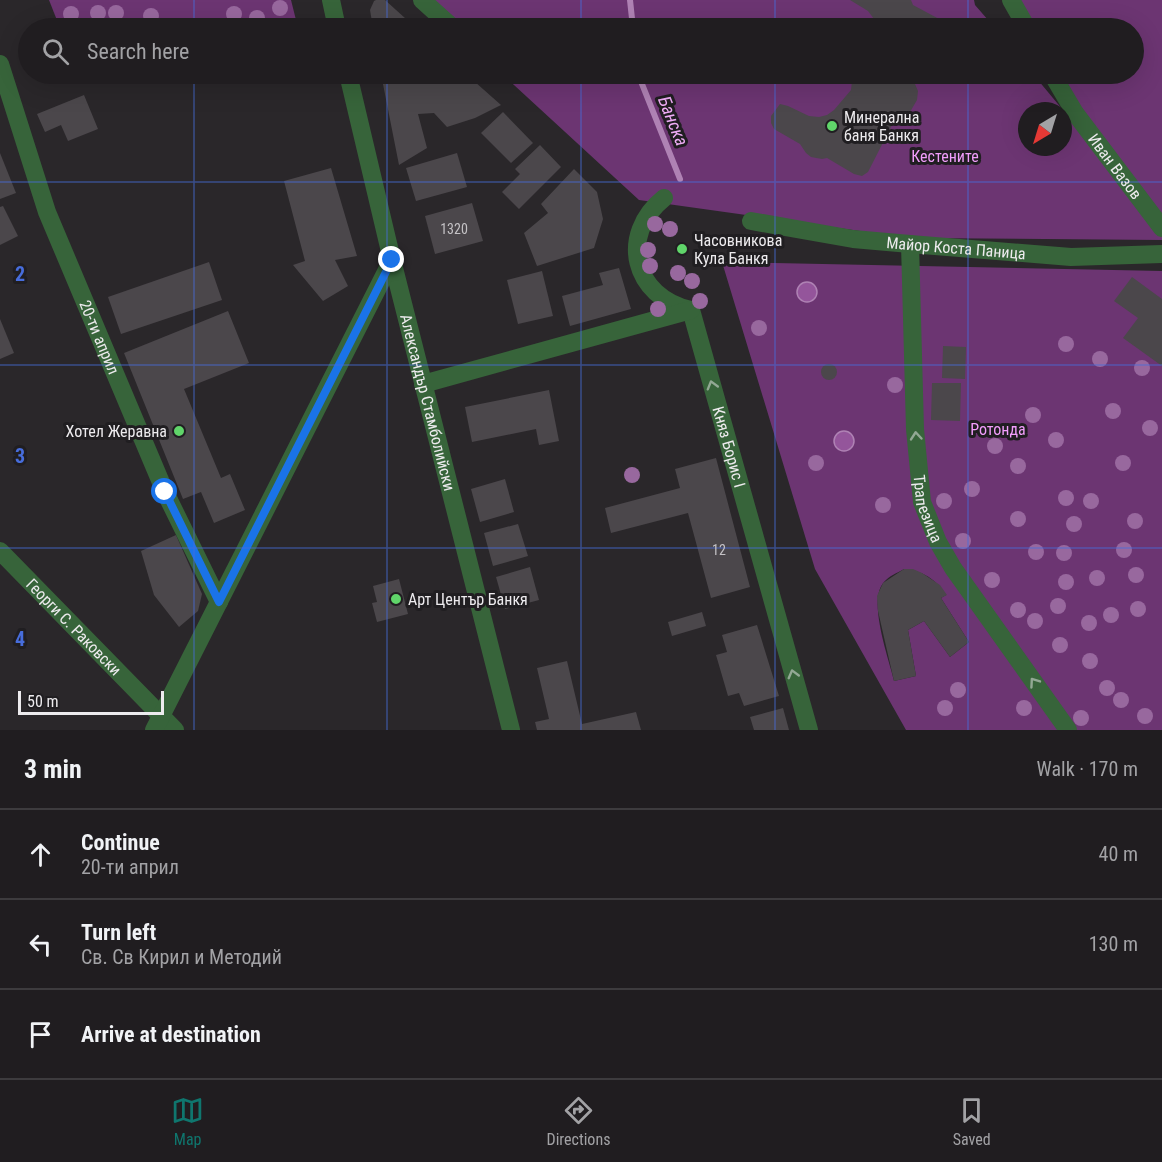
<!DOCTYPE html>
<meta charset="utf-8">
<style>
:root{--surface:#201d20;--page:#282629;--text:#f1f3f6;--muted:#a2a2a5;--line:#3d3b3e;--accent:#0f766e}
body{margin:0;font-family:"Roboto Condensed",sans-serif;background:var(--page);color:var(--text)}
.compass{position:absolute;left:1018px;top:102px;width:54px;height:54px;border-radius:50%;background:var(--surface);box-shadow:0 6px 24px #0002;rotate:218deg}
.scale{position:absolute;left:18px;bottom:15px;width:146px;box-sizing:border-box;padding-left:6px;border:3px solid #edebee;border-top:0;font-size:16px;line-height:21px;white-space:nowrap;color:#edebee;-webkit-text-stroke:4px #201e21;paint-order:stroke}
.stop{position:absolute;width:18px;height:18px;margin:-14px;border:4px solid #1a73e8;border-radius:50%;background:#fff}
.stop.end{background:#1a73e8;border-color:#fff;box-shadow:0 2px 6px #0008}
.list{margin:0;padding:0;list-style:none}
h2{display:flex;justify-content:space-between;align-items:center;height:78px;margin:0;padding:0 24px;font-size:26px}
h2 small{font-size:20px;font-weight:400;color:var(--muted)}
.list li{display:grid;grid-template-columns:39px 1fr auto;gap:18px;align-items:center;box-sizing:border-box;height:90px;padding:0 24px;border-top:2px solid var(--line)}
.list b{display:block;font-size:22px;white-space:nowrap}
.list p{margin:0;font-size:20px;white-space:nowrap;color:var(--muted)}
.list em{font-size:20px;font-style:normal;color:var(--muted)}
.icon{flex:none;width:33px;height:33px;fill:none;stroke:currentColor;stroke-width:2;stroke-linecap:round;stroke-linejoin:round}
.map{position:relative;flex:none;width:1162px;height:730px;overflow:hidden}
.search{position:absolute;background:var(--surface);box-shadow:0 6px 24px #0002;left:18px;right:18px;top:18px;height:66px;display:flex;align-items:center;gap:15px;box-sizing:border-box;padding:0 21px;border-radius:33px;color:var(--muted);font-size:22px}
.sheet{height:348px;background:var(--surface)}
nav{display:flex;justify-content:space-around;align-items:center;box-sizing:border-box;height:84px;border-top:2px solid var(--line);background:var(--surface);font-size:16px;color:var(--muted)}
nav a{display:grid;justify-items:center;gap:3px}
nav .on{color:var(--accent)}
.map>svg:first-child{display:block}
.green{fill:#6c3572;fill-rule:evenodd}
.water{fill:#94559b;stroke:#af82b4;stroke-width:1.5}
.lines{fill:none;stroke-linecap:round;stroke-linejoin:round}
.stream{stroke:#af82b4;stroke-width:6}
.building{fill:#4b474b}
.minor{stroke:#37643a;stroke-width:18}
.tree{fill:#98689e}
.oneway{stroke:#92a894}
.route{stroke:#1a73e8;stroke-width:8}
.grid{fill:none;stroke:#476ddc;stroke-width:1.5;stroke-opacity:0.55}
.poi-dot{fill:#60d56a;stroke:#201e21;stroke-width:2}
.labels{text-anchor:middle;stroke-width:6;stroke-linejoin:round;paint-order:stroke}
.number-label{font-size:14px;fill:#c4c2c5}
.poi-label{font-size:16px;fill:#edebee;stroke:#201e21;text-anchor:start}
.park-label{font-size:16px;fill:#f29efc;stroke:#201e21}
.street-label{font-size:16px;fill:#edebee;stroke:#201e21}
.water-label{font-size:18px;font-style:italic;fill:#eeabf5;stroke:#201e21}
.grid-label{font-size:20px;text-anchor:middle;font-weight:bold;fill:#476ddc;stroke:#201e21;stroke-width:6;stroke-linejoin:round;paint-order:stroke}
</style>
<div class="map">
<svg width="1162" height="730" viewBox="0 0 1162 730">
<rect width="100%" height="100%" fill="#2a272a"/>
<!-- green -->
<g class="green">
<path d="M49,0H291L297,24L280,28H60Z"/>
<path d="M422,0H974L975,5L995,28H453Z"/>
<path d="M1011,0H1162V240L910,238L639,200L502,74H1033L1160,227L1052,74H1134V28H1027ZM1027,111H1063V147H1027Z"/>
<path d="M77,74H113L80,82Z"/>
<path d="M722,262L1162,271V730H906L815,569ZM904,569C922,570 937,580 946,595L941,598L969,642L950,657L924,621L908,630L916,676L894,681C889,659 867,600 884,582C889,576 897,573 904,569Z"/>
</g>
<!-- water -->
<g class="water">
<circle cx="807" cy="292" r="10"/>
<circle cx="844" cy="441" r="10"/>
</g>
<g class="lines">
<!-- stream -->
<g class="stream">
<path d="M630,0L633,28"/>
<path d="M638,74L680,179"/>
</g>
</g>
<!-- building -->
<g class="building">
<path d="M376,0H385L416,28H373L370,10L374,1Z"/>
<path d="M850,0H911L913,5L941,20L946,28H876L874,19L868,11Z"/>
<path d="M381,74H466L501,105L475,118L447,127L434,113L418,114L427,148L399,165Z"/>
<path d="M856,74H921L915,84L918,91L917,100L910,112L903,118L895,119L868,172L862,176L854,174L827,158L822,159L811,157L806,153L800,144L774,129L771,123V116L780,104L788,106L809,116L819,117L827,115L834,110L851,90L852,81Z"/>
<path d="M84,95L98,129L68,141L61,125L45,132L37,114Z"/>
<path d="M503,112L533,143L511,163L481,133Z"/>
<path d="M540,145L561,167L519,209L502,192L520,174L515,169Z"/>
<path d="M0,153L16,193L0,199Z"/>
<path d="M457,153L467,187L416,201L406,168Z"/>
<path d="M331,168L357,256L335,260L348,286L323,301L293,265L305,261L284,181Z"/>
<path d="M574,169L597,192L603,219L594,248L537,266L524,233L548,213L541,204Z"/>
<path d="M472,203L483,241L435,254L425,216Z"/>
<path d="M3,206L18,236L0,245V207Z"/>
<path d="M683,244L687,251L680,254L676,248Z"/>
<path d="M209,262L222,300L121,334L108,297Z"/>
<path d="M619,268L631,309L570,326L562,296L603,285L599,273Z"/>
<path d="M542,271L553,316L518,324L507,280Z"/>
<path d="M1132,277L1162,299V366L1123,338L1138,318L1114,301Z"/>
<path d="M228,311L249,363L184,389L221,478L230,474L245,510L214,523L201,492L183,499L124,353Z"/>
<path d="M0,319L14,353L0,359Z"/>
<path d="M943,346L966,347L965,379L942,378Z"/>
<circle cx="829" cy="372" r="8"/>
<path d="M932,383H961L960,421L931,420Z"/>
<path d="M549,390L559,441L539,445L536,429L472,442L465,407Z"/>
<path d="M716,458L750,587L711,598L688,513L611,533L605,508L680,488L675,469Z"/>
<path d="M505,479L514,512L480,522L471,489Z"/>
<path d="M518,524L528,556L493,566L484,533Z"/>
<path d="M176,535L202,594L198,611L179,627L154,595L141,551Z"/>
<path d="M530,567L539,600L505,609L496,577Z"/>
<path d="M904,569H913L922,573L940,585L947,595L941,598L969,642L950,657L924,621L908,630L916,676L894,681L878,611L877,596L883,583Z"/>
<path d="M399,579L408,614L377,622L372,603L377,602L373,586Z"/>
<path d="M702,612L706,626L672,636L668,622Z"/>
<path d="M757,625L779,696L744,706L739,693L728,696L716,655L727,652L722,635Z"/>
<path d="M567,661L582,724L636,712L641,730H537L535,722L549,719L537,668Z"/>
<path d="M783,708L789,730H754L750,717Z"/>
</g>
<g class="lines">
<!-- minor -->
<g class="minor">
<path d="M331,0L337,28"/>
<path d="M422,0L453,28"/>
<path d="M1011,0L1027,28"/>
<path id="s1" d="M0,64L47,212L165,492L219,602"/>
<path id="s2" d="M348,74L392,260L511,730"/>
<path id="s3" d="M1052,74L1075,113L1162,228"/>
<path d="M664,198C618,235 633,297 691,310"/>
<path id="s4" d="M751,221L853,239L910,244L1071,257L1162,254"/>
<path id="s5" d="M910,244L915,429L922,502L938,542L953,568L1068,730"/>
<path id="s6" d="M691,310L809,730"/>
<path d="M423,384L691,310"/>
<path id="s7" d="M0,551L175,730"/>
<path d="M154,730L392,260"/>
</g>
</g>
<!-- trees -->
<g class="tree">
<circle cx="280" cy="8" r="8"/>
<circle cx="98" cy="13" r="8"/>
<circle cx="116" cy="13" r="8"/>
<circle cx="71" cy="14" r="8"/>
<circle cx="234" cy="14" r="8"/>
<circle cx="151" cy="16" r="8"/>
<circle cx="257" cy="18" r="8"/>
<circle cx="655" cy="224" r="8"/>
<circle cx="670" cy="229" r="8"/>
<circle cx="648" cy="250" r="8"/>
<circle cx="650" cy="266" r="8"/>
<circle cx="678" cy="273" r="8"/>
<circle cx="692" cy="281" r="8"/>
<circle cx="700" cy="301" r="8"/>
<circle cx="658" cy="309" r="8"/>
<circle cx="759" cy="328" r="8"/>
<circle cx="1066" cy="344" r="8"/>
<circle cx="1100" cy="359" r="8"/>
<circle cx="1142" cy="368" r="8"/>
<circle cx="895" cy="385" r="8"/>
<circle cx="1113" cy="411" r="8"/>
<circle cx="1033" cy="415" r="8"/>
<circle cx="1150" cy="428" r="8"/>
<circle cx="1056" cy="440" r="8"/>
<circle cx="995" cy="446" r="8"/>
<circle cx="816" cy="463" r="8"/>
<circle cx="1123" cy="463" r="8"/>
<circle cx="1018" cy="466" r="8"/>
<circle cx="632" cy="475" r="8"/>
<circle cx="972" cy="489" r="8"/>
<circle cx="1066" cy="498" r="8"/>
<circle cx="944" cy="501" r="8"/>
<circle cx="1091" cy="501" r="8"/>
<circle cx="883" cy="505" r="8"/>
<circle cx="1018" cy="519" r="8"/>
<circle cx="1135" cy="521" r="8"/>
<circle cx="1074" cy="524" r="8"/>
<circle cx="963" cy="541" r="8"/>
<circle cx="1124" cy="550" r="8"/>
<circle cx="1036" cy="552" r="8"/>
<circle cx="1064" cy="553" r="8"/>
<circle cx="1136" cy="575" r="8"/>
<circle cx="1097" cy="578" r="8"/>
<circle cx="992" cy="580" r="8"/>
<circle cx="1066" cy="582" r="8"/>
<circle cx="1058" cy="606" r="8"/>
<circle cx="1138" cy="609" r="8"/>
<circle cx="1018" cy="610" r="8"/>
<circle cx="1111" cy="615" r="8"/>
<circle cx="1035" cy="621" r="8"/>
<circle cx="1089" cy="623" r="8"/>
<circle cx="1060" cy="645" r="8"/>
<circle cx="1090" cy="661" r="8"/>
<circle cx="1107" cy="688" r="8"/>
<circle cx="958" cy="690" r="8"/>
<circle cx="1121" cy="700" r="8"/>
<circle cx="945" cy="708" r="8"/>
<circle cx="1024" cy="708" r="8"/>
<circle cx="1145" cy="716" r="8"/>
<circle cx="1081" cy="718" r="8"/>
</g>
<!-- one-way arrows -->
<defs><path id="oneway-chevron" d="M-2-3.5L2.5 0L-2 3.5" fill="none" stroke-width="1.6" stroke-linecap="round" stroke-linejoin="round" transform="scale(1.5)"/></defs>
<g class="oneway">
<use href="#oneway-chevron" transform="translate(712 385) rotate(-106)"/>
<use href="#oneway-chevron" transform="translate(916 436) rotate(-95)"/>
<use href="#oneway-chevron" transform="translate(793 674) rotate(-105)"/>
<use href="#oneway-chevron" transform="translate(1034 682) rotate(-125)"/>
</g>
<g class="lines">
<!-- route -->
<path class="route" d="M165,492L219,602L392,260"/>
</g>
<!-- grid -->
<path class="grid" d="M194,0V28M387,0V28M581,0V28M775,0V28M968,0V28M194,74V730M387,74V730M581,74V730M775,74V730M968,74V730M0,182H1162M0,365H1162M0,548H1162"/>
<!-- markers -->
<g class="poi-dot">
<circle cx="832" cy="126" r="6"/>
<circle cx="682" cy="249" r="6"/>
<circle cx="179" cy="431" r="6"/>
<circle cx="396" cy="599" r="6"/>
</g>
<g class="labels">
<!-- number labels -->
<g class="number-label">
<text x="454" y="234">1320</text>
<text x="719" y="555">12</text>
</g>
<!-- poi labels -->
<g class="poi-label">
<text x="844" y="123">Минерална<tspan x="844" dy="18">баня Банкя</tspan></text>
<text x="694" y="246">Часовникова<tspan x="694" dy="18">Кула Банкя</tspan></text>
<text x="167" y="437" text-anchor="end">Хотел Жеравна</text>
<text x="408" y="605">Арт Център Банкя</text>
</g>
<!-- park labels -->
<g class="park-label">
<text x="945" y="162">Кестените</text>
<text x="998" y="435">Ротонда</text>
</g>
<!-- street labels -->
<g class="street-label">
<text dy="6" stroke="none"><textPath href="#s3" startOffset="112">Иван Вазов</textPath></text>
<text dy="6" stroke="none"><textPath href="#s4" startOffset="207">Майор Коста Паница</textPath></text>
<text dy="6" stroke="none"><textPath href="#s1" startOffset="291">20-ти април</textPath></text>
<text dy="6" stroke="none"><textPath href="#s2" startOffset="338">Александър Стамболийски</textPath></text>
<text dy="6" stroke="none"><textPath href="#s6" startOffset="142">Княз Борис I</textPath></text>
<text dy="6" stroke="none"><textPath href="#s5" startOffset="266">Трапезица</textPath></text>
<text dy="6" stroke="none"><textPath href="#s7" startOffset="106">Георги С. Раковски</textPath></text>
</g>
<!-- water labels -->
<g class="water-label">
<text transform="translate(673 121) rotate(68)" y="6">Банска</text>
</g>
</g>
<g class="grid-label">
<text x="20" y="281">2</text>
<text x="20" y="463">3</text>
<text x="20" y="646">4</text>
</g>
</svg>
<svg class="compass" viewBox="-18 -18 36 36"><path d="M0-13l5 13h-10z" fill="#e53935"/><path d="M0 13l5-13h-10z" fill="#a2a2a5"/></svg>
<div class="scale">50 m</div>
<div class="stop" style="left:165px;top:492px"></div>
<div class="stop end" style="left:392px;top:260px"></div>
<div class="search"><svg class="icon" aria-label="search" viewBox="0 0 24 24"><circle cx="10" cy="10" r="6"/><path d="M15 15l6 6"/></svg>Search here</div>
</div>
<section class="sheet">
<h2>3 min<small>Walk · 170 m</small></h2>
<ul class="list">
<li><svg class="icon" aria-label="ahead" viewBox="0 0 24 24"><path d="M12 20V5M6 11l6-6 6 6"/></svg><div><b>Continue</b><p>20-ти април</p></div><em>40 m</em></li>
<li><svg class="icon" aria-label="left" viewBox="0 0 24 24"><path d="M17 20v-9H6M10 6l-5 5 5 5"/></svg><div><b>Turn left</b><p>Св. Св Кирил и Методий</p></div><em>130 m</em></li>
<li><svg class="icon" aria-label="arrive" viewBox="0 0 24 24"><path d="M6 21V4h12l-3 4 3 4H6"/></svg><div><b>Arrive at destination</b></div></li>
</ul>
</section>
<nav>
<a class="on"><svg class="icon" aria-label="map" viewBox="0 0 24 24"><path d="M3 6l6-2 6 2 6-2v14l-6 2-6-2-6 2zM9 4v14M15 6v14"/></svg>Map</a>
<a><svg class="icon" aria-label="directions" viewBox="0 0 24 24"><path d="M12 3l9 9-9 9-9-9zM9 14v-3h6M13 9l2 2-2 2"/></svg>Directions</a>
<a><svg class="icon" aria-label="saved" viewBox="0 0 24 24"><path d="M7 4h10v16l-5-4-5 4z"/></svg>Saved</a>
</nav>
